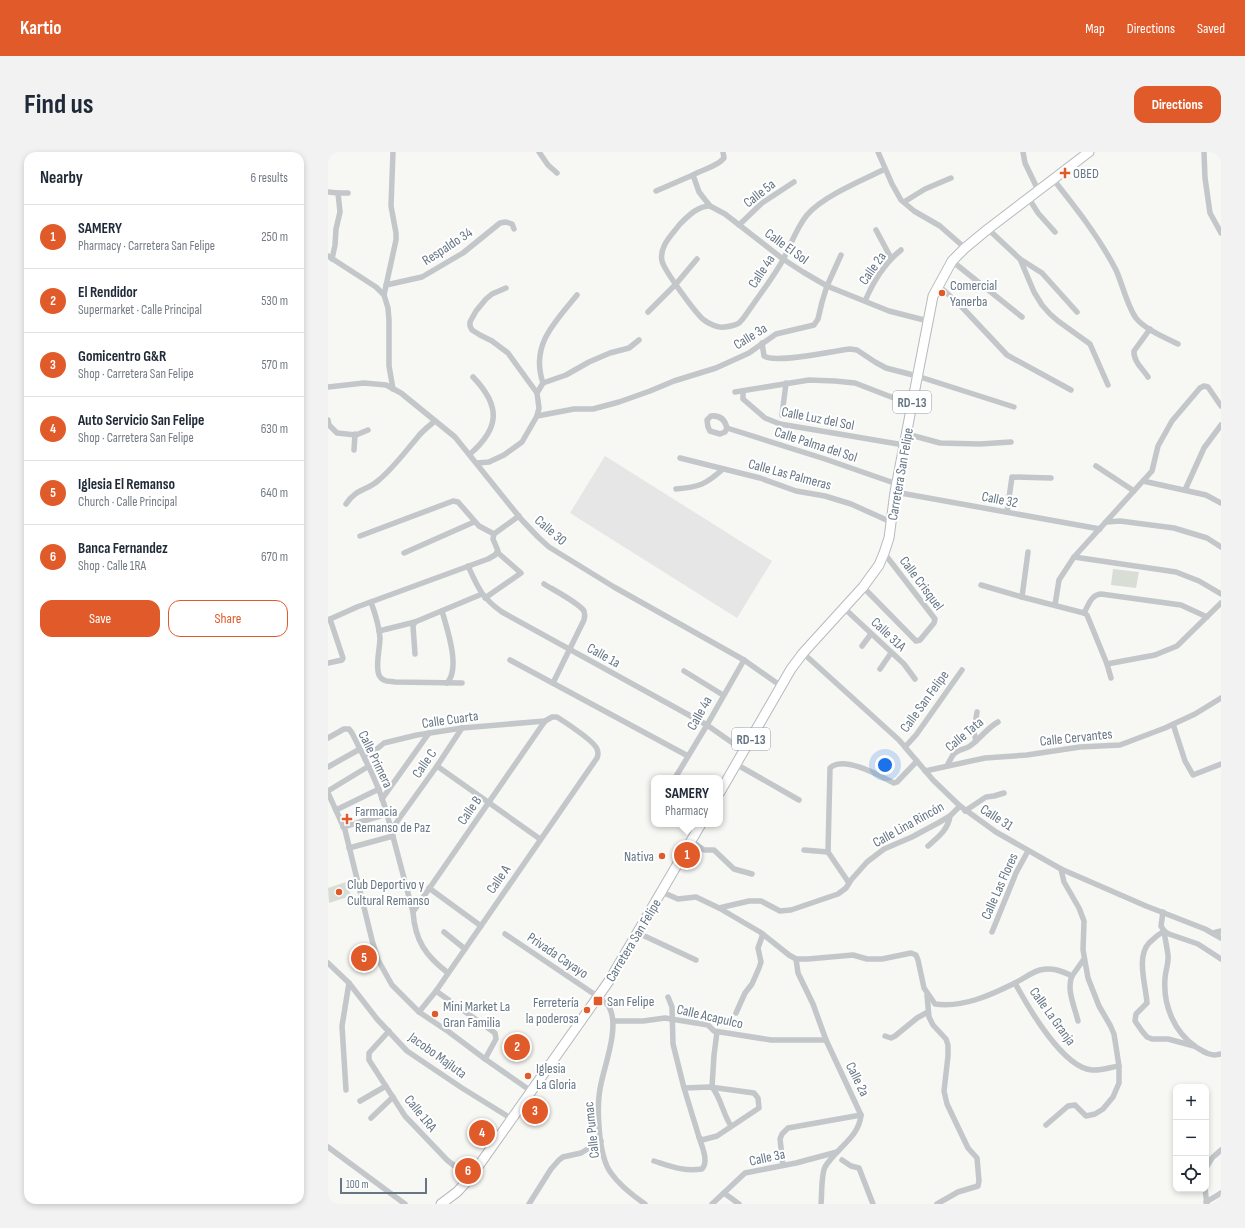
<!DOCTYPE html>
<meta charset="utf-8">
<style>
:root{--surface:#fff;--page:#f2f2f3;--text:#1f2937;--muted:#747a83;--line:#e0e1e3;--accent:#e15a2a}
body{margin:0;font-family:"Sofia Sans Condensed",sans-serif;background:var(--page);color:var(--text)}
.controls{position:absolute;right:12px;bottom:12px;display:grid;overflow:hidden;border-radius:8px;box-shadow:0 2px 6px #0003}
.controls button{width:36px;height:36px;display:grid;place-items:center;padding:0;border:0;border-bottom:1px solid var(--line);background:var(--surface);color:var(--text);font:20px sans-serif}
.scale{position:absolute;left:12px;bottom:10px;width:87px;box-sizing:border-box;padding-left:4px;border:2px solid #667685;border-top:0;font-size:11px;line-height:14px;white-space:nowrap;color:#667685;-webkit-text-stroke:3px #fff;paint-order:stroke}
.you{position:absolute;left:557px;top:613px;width:14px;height:14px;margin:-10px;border:3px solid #fff;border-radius:50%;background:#1a73e8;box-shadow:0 0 0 6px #1a73e833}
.badge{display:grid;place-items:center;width:26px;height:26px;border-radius:50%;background:var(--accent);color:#fff;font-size:13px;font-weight:700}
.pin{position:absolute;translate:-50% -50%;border:2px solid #fff;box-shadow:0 1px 4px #0006}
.popup{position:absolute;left:323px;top:623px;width:72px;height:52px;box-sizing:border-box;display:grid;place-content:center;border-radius:8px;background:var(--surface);filter:drop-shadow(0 1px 3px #0005);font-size:13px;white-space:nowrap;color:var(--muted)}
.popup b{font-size:15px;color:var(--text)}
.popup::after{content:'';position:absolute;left:50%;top:100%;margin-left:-8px;border:8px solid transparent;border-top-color:var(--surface)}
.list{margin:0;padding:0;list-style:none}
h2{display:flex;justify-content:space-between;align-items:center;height:52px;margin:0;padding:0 16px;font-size:17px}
h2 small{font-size:13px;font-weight:400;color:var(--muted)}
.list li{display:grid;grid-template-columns:26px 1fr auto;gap:12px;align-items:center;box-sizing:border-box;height:64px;padding:0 16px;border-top:1px solid var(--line)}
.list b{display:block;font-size:15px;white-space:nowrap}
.list p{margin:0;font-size:13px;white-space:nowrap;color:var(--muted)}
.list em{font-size:13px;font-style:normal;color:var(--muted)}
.actions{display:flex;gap:8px;padding:12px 16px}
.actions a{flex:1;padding:9px 0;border:1px solid var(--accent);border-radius:12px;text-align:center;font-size:14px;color:var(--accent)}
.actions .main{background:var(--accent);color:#fff}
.icon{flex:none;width:22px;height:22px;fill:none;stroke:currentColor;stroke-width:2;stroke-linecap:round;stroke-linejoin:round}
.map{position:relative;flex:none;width:893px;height:1052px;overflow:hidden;border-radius:12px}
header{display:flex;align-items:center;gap:24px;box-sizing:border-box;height:56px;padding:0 20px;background:var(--accent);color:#fff}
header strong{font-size:19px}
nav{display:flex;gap:22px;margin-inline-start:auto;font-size:14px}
.intro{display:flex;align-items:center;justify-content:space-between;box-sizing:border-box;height:96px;padding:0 24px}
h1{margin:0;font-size:28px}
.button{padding:10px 18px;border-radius:12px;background:var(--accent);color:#fff;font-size:14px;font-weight:700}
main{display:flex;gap:24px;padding:0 24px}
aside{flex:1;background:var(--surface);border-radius:12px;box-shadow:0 2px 6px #0003}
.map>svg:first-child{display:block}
.built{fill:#e5e6e5}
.green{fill:#d8ded5}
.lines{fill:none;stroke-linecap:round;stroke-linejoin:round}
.primary-casing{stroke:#b6babe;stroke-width:11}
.street{stroke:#c3c7ca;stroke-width:5.5}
.primary{stroke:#fff;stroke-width:9}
.poi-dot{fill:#e15a2a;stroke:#fff;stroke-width:1.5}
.labels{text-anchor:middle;stroke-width:4;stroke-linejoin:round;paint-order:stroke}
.shield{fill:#fff;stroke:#949faa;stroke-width:1}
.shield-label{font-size:13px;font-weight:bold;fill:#667685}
.poi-label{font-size:14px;fill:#667685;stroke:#fff;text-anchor:start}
.street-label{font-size:14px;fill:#667685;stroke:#fff}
</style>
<header>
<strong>Kartio</strong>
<nav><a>Map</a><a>Directions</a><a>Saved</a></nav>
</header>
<div class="intro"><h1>Find us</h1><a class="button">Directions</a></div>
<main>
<aside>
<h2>Nearby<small>6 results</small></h2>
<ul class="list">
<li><span class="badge">1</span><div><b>SAMERY</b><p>Pharmacy · Carretera San Felipe</p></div><em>250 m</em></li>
<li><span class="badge">2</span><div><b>El Rendidor</b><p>Supermarket · Calle Principal</p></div><em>530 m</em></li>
<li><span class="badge">3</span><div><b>Gomicentro G&amp;R</b><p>Shop · Carretera San Felipe</p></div><em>570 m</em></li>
<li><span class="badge">4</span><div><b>Auto Servicio San Felipe</b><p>Shop · Carretera San Felipe</p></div><em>630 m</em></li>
<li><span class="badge">5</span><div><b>Iglesia El Remanso</b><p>Church · Calle Principal</p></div><em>640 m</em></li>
<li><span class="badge">6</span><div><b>Banca Fernandez</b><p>Shop · Calle 1RA</p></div><em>670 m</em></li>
</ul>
<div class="actions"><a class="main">Save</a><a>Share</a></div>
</aside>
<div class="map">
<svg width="893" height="1052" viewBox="0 0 893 1052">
<rect width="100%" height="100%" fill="#f7f7f4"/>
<!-- built -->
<path class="built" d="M277,304L444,409L409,466L242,361Z"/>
<!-- green -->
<g class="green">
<path d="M785,417L811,420L808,436L783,433Z"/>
<path d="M18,730L23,744L1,751L0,736Z"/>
</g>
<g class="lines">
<defs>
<g id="primary">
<path d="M392,640L463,517L475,501L535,435L551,413L556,401L561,386L567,340L605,144L624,109L637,96L660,77L761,0"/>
<path d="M113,1052L129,1040L142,1026L281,829L373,672"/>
</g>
</defs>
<!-- primary casing -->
<use href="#primary" class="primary-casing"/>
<!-- street -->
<g class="street">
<path d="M211,0L220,13L229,21"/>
<path d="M395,0L396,6C389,15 375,17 365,23L371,40L382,54L397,62L455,107L475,120L499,134L561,159L600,169"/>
<path d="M550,0L564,32L573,48L586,59L612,74L637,96"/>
<path d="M695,0L697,11L710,38"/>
<path d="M876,0L877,26L882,61L893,81"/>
<path d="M725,27C748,56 771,85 788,118C794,131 800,156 808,166C816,177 838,186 850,192"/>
<path d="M328,39L365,23"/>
<path d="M0,40L10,41"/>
<path d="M700,45L710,61L727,80"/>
<path d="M576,50L597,37L623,26"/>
<path d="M382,54C370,54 361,63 352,72C344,83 331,94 334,109C336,118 368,162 376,168C381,172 390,176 396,175C400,175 408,173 411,171C416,167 420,159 424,154C435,138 447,123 456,106C463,92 469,75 479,63C495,44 535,28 557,17"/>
<path d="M411,73L434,51L466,30"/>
<path d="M660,77L692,107L706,140L714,153L722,162L730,169L762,192L780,233"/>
<path d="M548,78L563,106"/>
<path d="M0,104L48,135L56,143L60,156L61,168V214L65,237"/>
<path d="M4,107L7,93L8,77L12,60L10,41H20"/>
<path d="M692,107L714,121L749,160"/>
<path d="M624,109L694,165"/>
<path d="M58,133L94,125L135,101L172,71L178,70L184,72L186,77"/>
<path d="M611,134L632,153L679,203L743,238"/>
<path d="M56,143L68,88V81L63,54L65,0"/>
<path d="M537,149C545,130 557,111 573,98"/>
<path d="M320,160L348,132L369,107"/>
<path d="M434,191L436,204C447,212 506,199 522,197L529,198L547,210L558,216L589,224L686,255"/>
<path d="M820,225C815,217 805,209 806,199L822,177"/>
<path d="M215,231C202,193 227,170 249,143"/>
<path d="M0,235L36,231L58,233L73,241L127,285L193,367L210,385L221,395L286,435L416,508L453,534"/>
<path d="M415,239V247L437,266L452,272L576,293"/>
<path d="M407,240L481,228L507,229L527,231L584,253"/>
<path d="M209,241L215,231L238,223L261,210L282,201L301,196L311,188"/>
<path d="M454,263L458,231"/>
<path d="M209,264L246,257H265L291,250L322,239L346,229L388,216L421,201L448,182L486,173L490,167L494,150L499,134L513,103"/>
<path d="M383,264C392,263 397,268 399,276L397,280L392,282L382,279L380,275L379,268Z"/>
<path d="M0,268L1,273L9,281L28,283L40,278"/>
<path d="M399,276L497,307L569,332"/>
<path d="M579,282L612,291L652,292L683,290"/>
<path d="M26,298L27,282"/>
<path d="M142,302C172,276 173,254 145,225"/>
<path d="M352,306L432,326L468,339L497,344L523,352L563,370"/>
<path d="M149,311L161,310L176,303L194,290L209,264L211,256L209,241L180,201L164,189L152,183L144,178L142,174V170L148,159L158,147L164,142L178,136"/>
<path d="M768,314L806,339"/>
<path d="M815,329L878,343L893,351"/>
<path d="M348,337C371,335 377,333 395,317"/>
<path d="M857,338L876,296L893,273"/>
<path d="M567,340L772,377"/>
<path d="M18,352C28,336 40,339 52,327C66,315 77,300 89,286C94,279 101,274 107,269"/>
<path d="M679,360L684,325L723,326"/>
<path d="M778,370L792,369L846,376L879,386L893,395"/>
<path d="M32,384L125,349L130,350L151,374L166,382"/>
<path d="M76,401L146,370"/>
<path d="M746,405L848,420L871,429L893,442"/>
<path d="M140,414C150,436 154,446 174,460L379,573L416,599"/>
<path d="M216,432C224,437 251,451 256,459C257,462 257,465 256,468L225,531"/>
<path d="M653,433L694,445L756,461L759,463L779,512L783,526"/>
<path d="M535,435L588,489L592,488L606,471L607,467L556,401"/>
<path d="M694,445L700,400"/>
<path d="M157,446L193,421L169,400"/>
<path d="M43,450C47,461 51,473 52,486C52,496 47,514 51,523C54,530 61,529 67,530L134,531"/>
<path d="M727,453L731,428L746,405L824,319L830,294L844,269L872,236L876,234L880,235L893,254"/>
<path d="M516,456L576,512L587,527"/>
<path d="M114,459C119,477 133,516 119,531"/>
<path d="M756,461C761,452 763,443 773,442L853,453L879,465"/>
<path d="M0,468L29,455L160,407L167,403L170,399L165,387L166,382L191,364"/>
<path d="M51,479L87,470"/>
<path d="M534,494L543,482"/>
<path d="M475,501L571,588L605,628L632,654L668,680L733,717L818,754L877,777L893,786"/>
<path d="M87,502L85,474L87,470L154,442"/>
<path d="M182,508L360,604"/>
<path d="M0,511L14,508L15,506L2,467"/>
<path d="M779,512L827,503L849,494L893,451"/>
<path d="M552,517L563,501"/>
<path d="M356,519L395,543"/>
<path d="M845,572L857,609L865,623L893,612"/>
<path d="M0,586L16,577H21L24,581C37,607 51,633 59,662L85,760C87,789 98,804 120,821"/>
<path d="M648,589L646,580L649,560"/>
<path d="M577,595L588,583L634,518"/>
<path d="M37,607L56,591L89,583L134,576L217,569L224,565H229C237,570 266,589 269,597C271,601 270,603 269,606L108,839L91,860"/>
<path d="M408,612L471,648"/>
<path d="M109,614L212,687"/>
<path d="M619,614C621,610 623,606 625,603C630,597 636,598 642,594C652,587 659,576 670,570"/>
<path d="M0,615L32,597"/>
<path d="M597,619L657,606L699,603L752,595L792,593L837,576L867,562L893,546"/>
<path d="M347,626L379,573L416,508"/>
<path d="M0,639L41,614"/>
<path d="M0,641L17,678L44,788L50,808L64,833L91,860L121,880L157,907L203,939"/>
<path d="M54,647L101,581"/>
<path d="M8,658L51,637"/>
<path d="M637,659L658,645L666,644L676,641"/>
<path d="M15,675L59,662"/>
<path d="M63,678L109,614L134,576"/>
<path d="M363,689L376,698H386L406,717L424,722"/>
<path d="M600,694C610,685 620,678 622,664"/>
<path d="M21,696L65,684"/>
<path d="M476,698L500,700"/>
<path d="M521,731L500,700L502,616C516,603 552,624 566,631L569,630L589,609"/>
<path d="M101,736L153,774"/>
<path d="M334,740L350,747L368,745L391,756L432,780L461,803L468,807H480L525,803L539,807H554L583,801L588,803L590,808L596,836L607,852C635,856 663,843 687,831C695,827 704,820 712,818C724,815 734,819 744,824L756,807"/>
<path d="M391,756L421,749H433L452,759L463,758L510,742L518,736L523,728L539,710L556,697L584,685L610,671L622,664L632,654"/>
<path d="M85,760L217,569"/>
<path d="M835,760L833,774L836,779L841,782L870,792L893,807"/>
<path d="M836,779C831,782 826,786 821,791C808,805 818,834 819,851L808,862L807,869L814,879L819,885L824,887H840L866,894"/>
<path d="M836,779C837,787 839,795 840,803C841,811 837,820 837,827C835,853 846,880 868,895C876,900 883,905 893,902"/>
<path d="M116,780L137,797"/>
<path d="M664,780L688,721L700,699"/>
<path d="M310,781L368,808"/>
<path d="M885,781L893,779"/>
<path d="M177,782L269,844C274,848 280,851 282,857C291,876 277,912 273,932C268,953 270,1004 283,1021C292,1034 304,1043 317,1052"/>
<path d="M468,807L470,821L485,852L498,888L533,963C531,986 508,996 497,1015C493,1023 494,1043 493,1052"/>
<path d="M0,811L21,831L49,867L79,899L134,936L184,967"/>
<path d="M744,824C738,837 747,856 750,869"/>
<path d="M687,831C700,855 735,916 764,918C773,919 783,915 791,914"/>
<path d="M108,839L167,881L168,887L157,907"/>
<path d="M599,843L601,865L605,873L618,887L620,893V904L616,939L619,952L640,996L649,1006L651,1029L650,1034L630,1040L609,1052"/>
<path d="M340,845L344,855L345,892L356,936L382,935L426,941L430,946L431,956L389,984L374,988L371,985L356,936"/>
<path d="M408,861L417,841L424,832L431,816L433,810L430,796L435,782"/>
<path d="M285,869H315L337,866L380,873L386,879L443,888H498"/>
<path d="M61,879L41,901V908L77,964L119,1008L142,1026"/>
<path d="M389,880L386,903L384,935C393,946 395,962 403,974"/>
<path d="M557,884L563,886L567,884L589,866L600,860"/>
<path d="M18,938L14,874L21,831"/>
<path d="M32,949L58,934"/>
<path d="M43,966L65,945"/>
<path d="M718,973L740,954L747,953L758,964L767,962L775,957L785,945L791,931V914L786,882L782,873L771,854L760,826L755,798L756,769L751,756L736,730L733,717"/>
<path d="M0,995L77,1052"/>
<path d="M514,1008L523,1014L531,1016L545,1052"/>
<path d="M326,1009C342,1014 356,1020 374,1017C381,1009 374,995 371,985"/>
<path d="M455,1013L452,987L454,982L460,976L533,963"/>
<path d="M878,1016L884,1006L893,998"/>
<path d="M877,1037L879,1052"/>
<path d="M396,1041L411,1052"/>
<path d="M878,1050L893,1041"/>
<path d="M201,1052L223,1017L231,1008L235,1005L253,1001L273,989"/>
<path d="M384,1052L417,1021L468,1011L509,1000"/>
</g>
<!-- primary -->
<use href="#primary" class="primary"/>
</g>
<!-- markers -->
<g class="poi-dot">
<path d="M735 15h4v4h4v4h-4v4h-4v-4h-4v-4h4z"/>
<circle cx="614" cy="141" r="4"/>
<path d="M17 661h4v4h4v4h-4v4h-4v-4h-4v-4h4z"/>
<circle cx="334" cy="704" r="4"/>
<circle cx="11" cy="740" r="4"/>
<rect x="265" y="844" width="10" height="10" rx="2"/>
<circle cx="259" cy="858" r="4"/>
<circle cx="107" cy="862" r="4"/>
<circle cx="200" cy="924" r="4"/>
</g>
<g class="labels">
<!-- shield labels -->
<g class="shield">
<rect x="565" y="239" width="38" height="22" rx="3"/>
<rect x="404" y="576" width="38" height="22" rx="3"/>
</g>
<g class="shield-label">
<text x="584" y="255">RD-13</text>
<text x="423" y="592">RD-13</text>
</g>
<!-- poi labels -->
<g class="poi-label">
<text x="745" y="26">OBED</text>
<text x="622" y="138">Comercial<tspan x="622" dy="16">Yanerba</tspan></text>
<text x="27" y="664">Farmacia<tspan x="27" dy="16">Remanso de Paz</tspan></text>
<text x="326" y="709" text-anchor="end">Nativa</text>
<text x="19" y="737">Club Deportivo y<tspan x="19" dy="16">Cultural Remanso</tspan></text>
<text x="279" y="854">San Felipe</text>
<text x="251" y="855" text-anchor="end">Ferretería<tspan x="251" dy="16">la poderosa</tspan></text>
<text x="115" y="859">Mini Market La<tspan x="115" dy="16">Gran Familia</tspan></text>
<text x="208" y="921">Iglesia<tspan x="208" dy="16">La Gloria</tspan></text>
</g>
<!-- street labels -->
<g class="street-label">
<text transform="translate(431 41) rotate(-38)" y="5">Calle 5a</text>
<text transform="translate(119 94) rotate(-33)" y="5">Respaldo 34</text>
<text transform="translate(459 94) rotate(36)" y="5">Calle El Sol</text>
<text transform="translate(544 116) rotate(-55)" y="5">Calle 2a</text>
<text transform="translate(433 119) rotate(-57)" y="5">Calle 4a</text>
<text transform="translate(422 184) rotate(-32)" y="5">Calle 3a</text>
<text transform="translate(490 266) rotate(11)" y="5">Calle Luz del Sol</text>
<text transform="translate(488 292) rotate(18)" y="5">Calle Palma del Sol</text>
<text transform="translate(462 322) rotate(15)" y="5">Calle Las Palmeras</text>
<text transform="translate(572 322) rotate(-80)" y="5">Carretera San Felipe</text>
<text transform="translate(672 347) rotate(11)" y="5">Calle 32</text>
<text transform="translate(223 378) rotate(41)" y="5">Calle 30</text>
<text transform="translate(594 431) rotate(53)" y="5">Calle Crisquel</text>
<text transform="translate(561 482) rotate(43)" y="5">Calle 31A</text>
<text transform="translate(276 503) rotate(29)" y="5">Calle 1a</text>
<text transform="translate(596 549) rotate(-54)" y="5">Calle San Felipe</text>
<text transform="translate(371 561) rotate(-61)" y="5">Calle 4a</text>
<text transform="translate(122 567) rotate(-8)" y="5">Calle Cuarta</text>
<text transform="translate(636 582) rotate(-40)" y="5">Calle Tata</text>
<text transform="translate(748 585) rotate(-6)" y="5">Calle Cervantes</text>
<text transform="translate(48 607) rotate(64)" y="5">Calle Primera</text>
<text transform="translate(96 611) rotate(-55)" y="5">Calle C</text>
<text transform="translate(141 658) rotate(-55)" y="5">Calle B</text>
<text transform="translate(669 665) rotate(33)" y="5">Calle 31</text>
<text transform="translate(580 672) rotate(-29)" y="5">Calle Lina Rincón</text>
<text transform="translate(170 727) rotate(-55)" y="5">Calle A</text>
<text transform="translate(671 734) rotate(-66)" y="5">Calle Las Flores</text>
<text transform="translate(305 788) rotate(-59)" y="5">Carretera San Felipe</text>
<text transform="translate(230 803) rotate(34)" y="5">Privada Cayayo</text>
<text transform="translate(382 864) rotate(13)" y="5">Calle Acapulco</text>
<text transform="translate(725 864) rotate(54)" y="5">Calle La Granja</text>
<text transform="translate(110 903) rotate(36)" y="5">Jacobo Majluta</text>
<text transform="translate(530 927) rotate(64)" y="5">Calle 2a</text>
<text transform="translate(93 961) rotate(51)" y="5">Calle 1RA</text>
<text transform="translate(263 978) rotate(-96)" y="5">Calle Pumac</text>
<text transform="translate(439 1005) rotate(-12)" y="5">Calle 3a</text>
</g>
</g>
</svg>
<div class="controls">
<button>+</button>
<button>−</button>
<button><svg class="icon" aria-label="locate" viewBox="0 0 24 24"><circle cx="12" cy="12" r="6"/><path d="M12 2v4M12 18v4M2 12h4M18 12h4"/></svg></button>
</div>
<div class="scale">100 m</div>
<div class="you"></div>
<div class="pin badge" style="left:359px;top:703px">1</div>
<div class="popup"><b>SAMERY</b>Pharmacy</div>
<div class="pin badge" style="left:189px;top:895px">2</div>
<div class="pin badge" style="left:207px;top:959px">3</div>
<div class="pin badge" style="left:154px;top:981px">4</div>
<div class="pin badge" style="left:36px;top:806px">5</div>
<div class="pin badge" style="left:140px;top:1019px">6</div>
</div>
</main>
